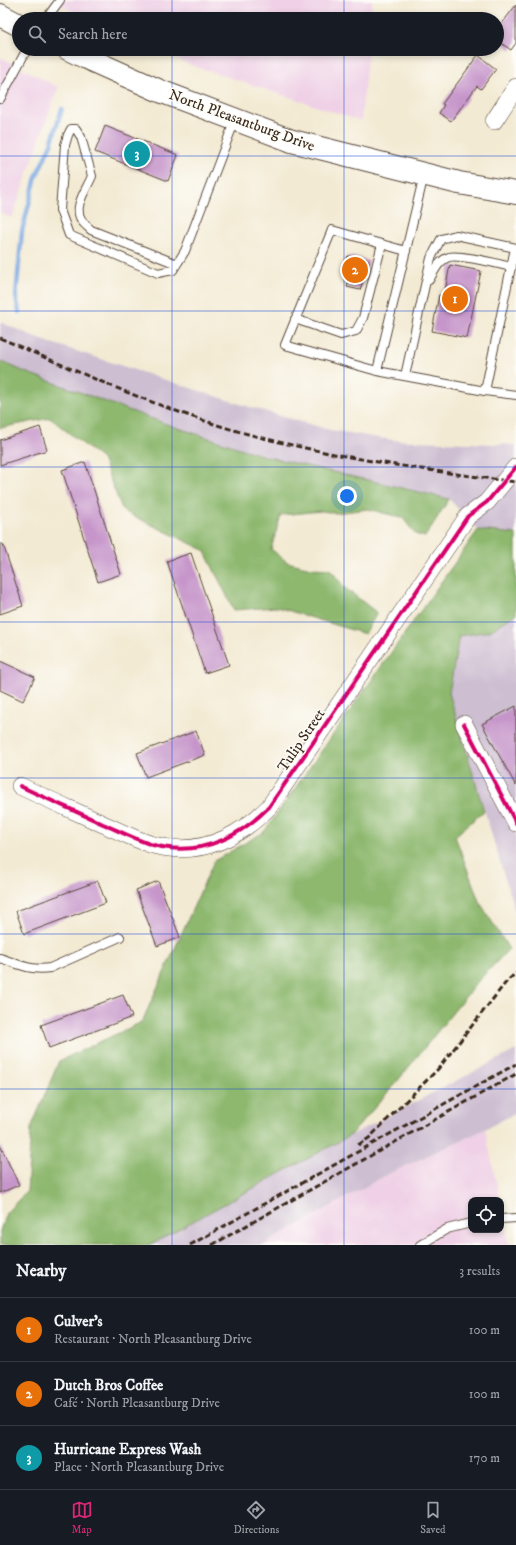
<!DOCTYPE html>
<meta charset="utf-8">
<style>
:root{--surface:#171b24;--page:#20242c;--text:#f1f3f6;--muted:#9ea1a6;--line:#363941;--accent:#db2777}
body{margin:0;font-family:"IM FELL DW Pica",serif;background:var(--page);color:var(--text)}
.controls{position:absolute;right:12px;bottom:12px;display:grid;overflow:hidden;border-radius:8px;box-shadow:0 2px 6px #0003}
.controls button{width:36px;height:36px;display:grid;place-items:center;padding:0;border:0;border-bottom:1px solid var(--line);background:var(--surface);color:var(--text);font:20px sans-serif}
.you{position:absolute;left:347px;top:496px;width:14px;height:14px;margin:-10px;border:3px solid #fff;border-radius:50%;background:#1a73e8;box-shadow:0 0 0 6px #1a73e833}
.badge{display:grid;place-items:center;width:26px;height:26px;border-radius:50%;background:var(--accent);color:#fff;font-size:13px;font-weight:700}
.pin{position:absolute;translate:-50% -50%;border:2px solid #fff;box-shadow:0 1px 4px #0006}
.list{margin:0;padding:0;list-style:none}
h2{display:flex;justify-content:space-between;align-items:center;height:52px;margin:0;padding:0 16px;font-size:17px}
h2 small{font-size:13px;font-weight:400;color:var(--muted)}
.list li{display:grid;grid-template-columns:26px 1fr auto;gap:12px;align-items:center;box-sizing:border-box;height:64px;padding:0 16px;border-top:1px solid var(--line)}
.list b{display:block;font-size:15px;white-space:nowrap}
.list p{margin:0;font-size:13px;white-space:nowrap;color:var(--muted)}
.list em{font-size:13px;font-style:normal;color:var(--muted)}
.icon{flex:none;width:22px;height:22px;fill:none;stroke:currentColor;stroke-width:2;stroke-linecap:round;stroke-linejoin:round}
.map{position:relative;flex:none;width:516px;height:1245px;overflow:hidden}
.search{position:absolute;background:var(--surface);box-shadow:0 2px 6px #0003;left:12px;right:12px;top:12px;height:44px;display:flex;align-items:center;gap:10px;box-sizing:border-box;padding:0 14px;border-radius:22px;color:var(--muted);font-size:15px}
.sheet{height:244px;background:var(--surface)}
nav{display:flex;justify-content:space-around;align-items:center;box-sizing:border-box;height:56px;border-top:1px solid var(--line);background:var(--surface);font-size:11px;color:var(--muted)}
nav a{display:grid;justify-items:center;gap:2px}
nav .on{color:var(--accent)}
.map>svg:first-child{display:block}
.built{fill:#efd0e6}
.industrial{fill:#cdbed2}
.forest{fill:#8db86e;stroke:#647146}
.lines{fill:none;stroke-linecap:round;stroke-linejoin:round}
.stream{stroke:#77a5e0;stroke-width:4.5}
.building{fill:#c695ca}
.service-casing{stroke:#574739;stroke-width:10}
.minor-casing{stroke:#574739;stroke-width:18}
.secondary-casing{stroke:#574739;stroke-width:24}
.service{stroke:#fff;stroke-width:8}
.minor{stroke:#fff;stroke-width:17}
.secondary{stroke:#fff;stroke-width:22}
.rail{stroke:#3b2a1e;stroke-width:3;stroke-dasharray:6 3;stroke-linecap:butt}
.cycleway-casing{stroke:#fdfcf7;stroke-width:6}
.cycleway{stroke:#d6006c;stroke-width:4}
.grid{fill:none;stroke:#1d4ed8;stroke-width:1;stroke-opacity:0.55}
.labels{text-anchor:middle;stroke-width:3;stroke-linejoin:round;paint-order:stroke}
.street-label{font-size:15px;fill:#3b2a1e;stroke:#fdfcf7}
</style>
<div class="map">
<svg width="516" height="1245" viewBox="0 0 516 1245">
<rect width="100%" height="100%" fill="#fdfcf7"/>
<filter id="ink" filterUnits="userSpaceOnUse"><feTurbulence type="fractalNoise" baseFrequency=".025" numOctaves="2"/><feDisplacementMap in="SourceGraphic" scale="8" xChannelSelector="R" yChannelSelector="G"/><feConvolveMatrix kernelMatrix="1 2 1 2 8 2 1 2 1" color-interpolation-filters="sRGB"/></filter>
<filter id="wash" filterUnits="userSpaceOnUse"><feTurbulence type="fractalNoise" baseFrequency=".012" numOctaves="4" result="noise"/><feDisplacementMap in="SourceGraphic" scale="16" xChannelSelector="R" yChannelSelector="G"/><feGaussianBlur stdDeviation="0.9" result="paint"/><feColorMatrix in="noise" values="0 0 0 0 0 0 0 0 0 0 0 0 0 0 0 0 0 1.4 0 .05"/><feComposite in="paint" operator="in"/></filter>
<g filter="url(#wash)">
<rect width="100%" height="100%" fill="#f3ead3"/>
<!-- built -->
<g class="built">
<path d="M49,0H372L371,19H90Z"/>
<path d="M155,49H368L361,121L188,64Z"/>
<path d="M0,57L58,87L12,218L0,213Z"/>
<path d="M485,1129L500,1200H471V1230H501V1207L509,1245H263L386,1175Z"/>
</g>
<!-- industrial -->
<g class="industrial">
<path d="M0,322L42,340L243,405L330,430L392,440L516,445V534L478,530L449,499L264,456L169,425L25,372L0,361Z"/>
<path d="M516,614V915L449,693L459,636L490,631Z"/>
<path d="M516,1050V1113L485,1129L386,1175L263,1245H149L351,1135Z"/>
</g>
<!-- forest -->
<g class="forest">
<path d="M0,361L25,372L169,425L264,456L449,499L425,537L415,534L403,518L368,509L336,513L322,511L281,515L271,549L287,562L311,568L330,569L344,587L377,613L365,634L277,607L234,610L204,550L123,511L102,459L50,418L0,428Z"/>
<path d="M478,530L516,534V614L490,631L459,636L449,693L484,811L455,836L479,901L509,949L479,980L400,1078L351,1135L149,1245H0V1231L6,1213L27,1191L31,1128L59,1061L142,1022L214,861L264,832Z"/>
</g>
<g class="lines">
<!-- stream -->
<path class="stream" d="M19,312L16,296L22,231L36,177L51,144L62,109"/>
</g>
<g id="blocks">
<!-- building -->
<g class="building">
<path d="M516,5V43L511,50L497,40V30Z"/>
<path d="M478,55L496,69L481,89L477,86L451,121L439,113L444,105L442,104Z"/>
<path d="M105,126L178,155L168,181L95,152Z"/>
<path d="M348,256L369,261L360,290L347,287L350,276L342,273Z"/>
<path d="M450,265L481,271L467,338L432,331L439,295L444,296Z"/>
<path d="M40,427L47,450L0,465V440Z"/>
<path d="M85,462L121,574L98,582L62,470Z"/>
<path d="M0,544H3L23,606L0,614Z"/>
<path d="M191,553L229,665L205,673L167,561Z"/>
<path d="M0,661L35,677L23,701L0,690Z"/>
<path d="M516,706V786L482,724Z"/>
<path d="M196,731L205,755L146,777L137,753Z"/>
<path d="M98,881L106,903L24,934L16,911Z"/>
<path d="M158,881L180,937L157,946L136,890Z"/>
<path d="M123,995L132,1017L49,1048L41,1025Z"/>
<path d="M0,1145L19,1185L0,1193Z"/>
</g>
</g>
</g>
<g filter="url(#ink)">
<use href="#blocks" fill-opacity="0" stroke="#574739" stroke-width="1"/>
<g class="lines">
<defs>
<g id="service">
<path d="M46,19L60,0"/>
<path d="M0,99L27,49"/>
<path d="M424,175L377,371L485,391L516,395"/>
<path d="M177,264L91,230C88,227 84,224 82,221C72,207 87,189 92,176L81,137L76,129H71L68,135L65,145L60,210L69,235L158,273L173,270L185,251L235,120"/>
<path d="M429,280C434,272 439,260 449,257C461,254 498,264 512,267"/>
<path d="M295,319L341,335L356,331L363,318L382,244"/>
<path d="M377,371L285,345L332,230L406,251"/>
<path d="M405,376L431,258L441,239L456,235L516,248"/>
<path d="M485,391L515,248"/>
<path d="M0,958C19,964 29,971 50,968L120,937"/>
<path d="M501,1219L516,1218"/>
<path d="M420,1245L447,1229L471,1223"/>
</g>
<g id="minor">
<path d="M494,121L516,87"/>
<path d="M464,724L516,823"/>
<path d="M20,786C47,799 75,811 103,824C119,831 136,840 153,845C199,857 237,839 269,807L468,516L487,502L516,467"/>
</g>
<g id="secondary">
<path d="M0,15L19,25"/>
<path d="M68,49L93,61L160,91L292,141L459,183L516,193"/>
</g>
</defs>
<!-- service casing -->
<use href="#service" class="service-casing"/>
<!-- minor casing -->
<use href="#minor" class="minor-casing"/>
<!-- secondary casing -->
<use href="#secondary" class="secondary-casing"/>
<!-- service -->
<use href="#service" class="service"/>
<!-- minor -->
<use href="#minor" class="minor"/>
<!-- secondary -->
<use href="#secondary" class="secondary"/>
<!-- rail -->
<g class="rail">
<path d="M0,338C86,375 172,415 263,438C345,459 431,471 516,482"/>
<path d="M358,1145L369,1138L438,1069L507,981L516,973"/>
<path d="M190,1245L516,1064"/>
<path d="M212,1245L516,1074"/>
</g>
<defs>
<g id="cycleway">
<path d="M464,724L516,823"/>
<path d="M20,786C47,799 75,811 103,824C119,831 136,840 153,845C199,857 237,839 269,807L468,516L487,502L516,467"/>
</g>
</defs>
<!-- cycleway casing -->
<use href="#cycleway" class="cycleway-casing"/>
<!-- cycleway -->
<use href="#cycleway" class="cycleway"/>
</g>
</g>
<!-- grid -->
<path class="grid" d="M172,0V19M344,0V19M172,49V1245M344,49V1245M0,156H516M0,311H516M0,467H516M0,622H516M0,778H516M0,934H516M0,1089H516"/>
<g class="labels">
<!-- street labels -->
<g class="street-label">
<text transform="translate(242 120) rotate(20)" y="5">North Pleasantburg Drive</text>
<text transform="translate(301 740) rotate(-56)" y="5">Tulip Street</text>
</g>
</g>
</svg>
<div class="controls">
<button><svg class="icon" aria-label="locate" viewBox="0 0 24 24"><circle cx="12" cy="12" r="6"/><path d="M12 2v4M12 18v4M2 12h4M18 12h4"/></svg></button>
</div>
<div class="you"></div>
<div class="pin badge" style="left:455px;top:299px;background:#e8710a">1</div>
<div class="pin badge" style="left:355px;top:270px;background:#e8710a">2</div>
<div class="pin badge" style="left:137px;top:154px;background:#0f9aa8">3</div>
<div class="search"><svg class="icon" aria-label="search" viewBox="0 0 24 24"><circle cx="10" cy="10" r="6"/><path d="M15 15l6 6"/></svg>Search here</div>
</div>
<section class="sheet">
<h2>Nearby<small>3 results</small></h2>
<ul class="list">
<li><span class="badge" style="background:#e8710a">1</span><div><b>Culver's</b><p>Restaurant · North Pleasantburg Drive</p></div><em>100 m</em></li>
<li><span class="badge" style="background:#e8710a">2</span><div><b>Dutch Bros Coffee</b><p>Café · North Pleasantburg Drive</p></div><em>100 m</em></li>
<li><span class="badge" style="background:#0f9aa8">3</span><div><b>Hurricane Express Wash</b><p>Place · North Pleasantburg Drive</p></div><em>170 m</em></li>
</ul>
</section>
<nav>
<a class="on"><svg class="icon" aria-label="map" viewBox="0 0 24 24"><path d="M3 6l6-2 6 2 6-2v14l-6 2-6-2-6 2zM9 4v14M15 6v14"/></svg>Map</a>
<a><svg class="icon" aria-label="directions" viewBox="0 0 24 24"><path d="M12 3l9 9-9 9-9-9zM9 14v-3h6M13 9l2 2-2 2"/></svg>Directions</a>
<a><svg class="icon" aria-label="saved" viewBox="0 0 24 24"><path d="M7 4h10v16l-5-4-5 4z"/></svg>Saved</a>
</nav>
